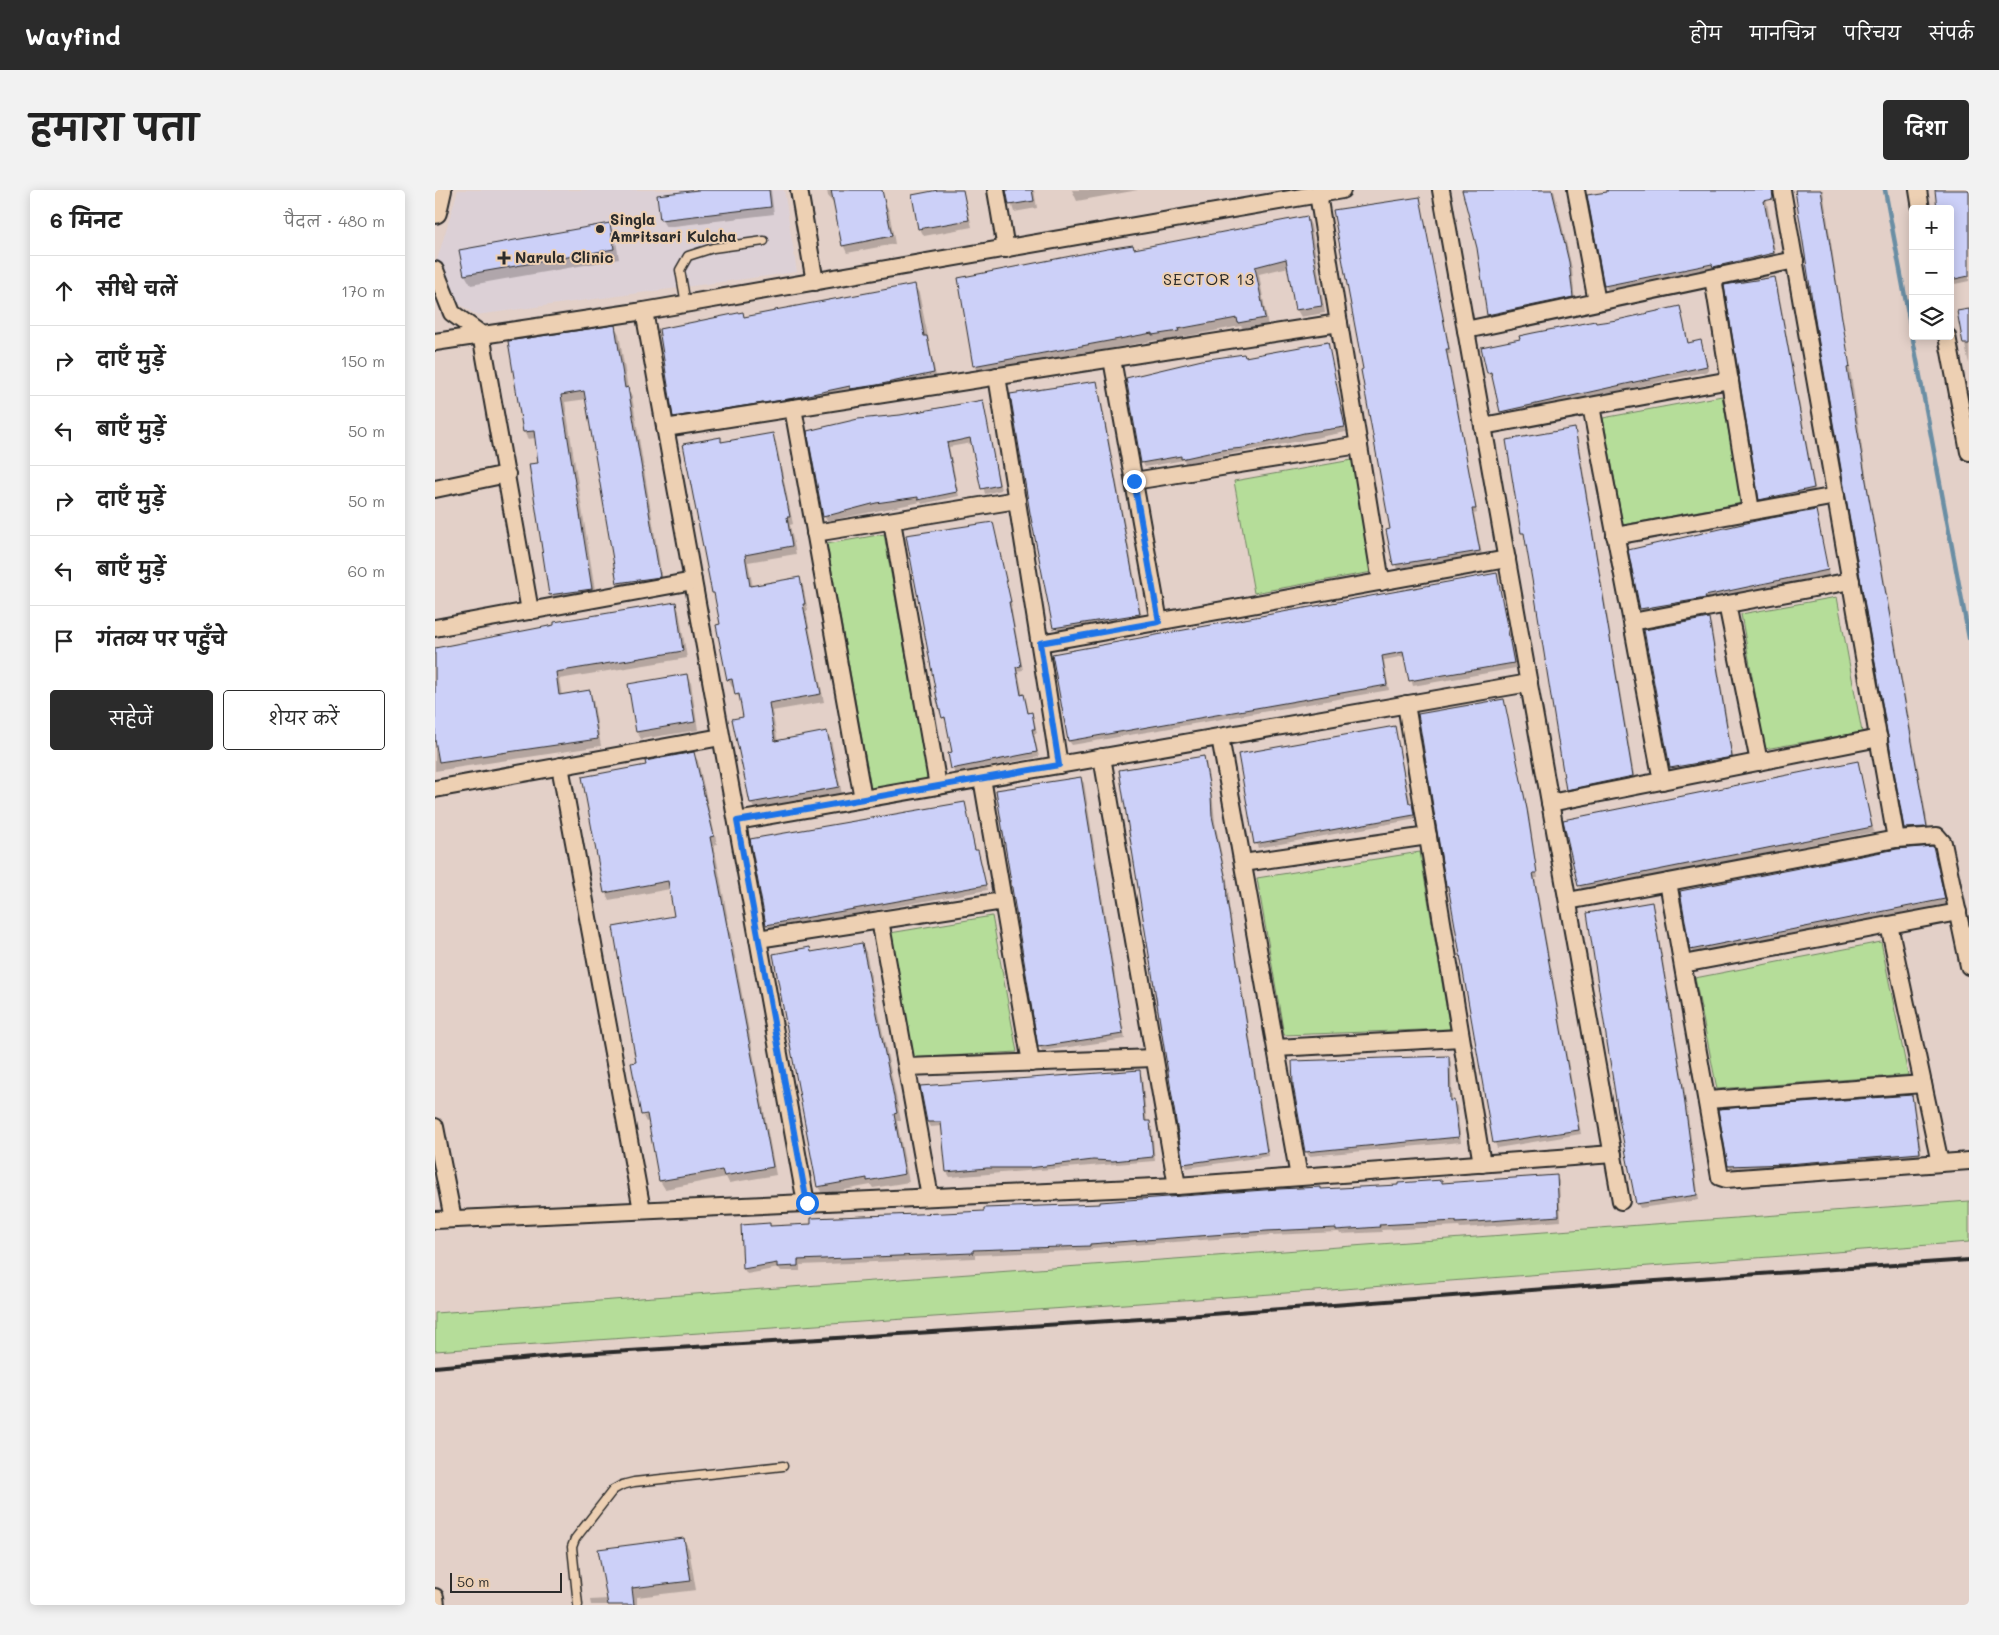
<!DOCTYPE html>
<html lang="hi">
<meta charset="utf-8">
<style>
:root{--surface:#fff;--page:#f2f2f2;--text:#222;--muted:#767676;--line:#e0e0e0;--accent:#2b2b2b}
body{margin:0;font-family:Mali,"Playpen Sans Deva",sans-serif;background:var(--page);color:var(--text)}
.controls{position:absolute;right:15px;top:15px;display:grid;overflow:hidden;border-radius:5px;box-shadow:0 2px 12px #0003}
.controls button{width:45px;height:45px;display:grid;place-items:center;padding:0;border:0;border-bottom:1px solid var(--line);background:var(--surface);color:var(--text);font:25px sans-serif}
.scale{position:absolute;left:15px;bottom:12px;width:112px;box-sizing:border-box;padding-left:5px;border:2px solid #2b2b2b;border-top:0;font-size:14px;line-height:18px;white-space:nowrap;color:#2b2b2b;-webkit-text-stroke:4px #edd0b3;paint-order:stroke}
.stop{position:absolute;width:15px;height:15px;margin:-11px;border:4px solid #1a73e8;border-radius:50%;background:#fff}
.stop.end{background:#1a73e8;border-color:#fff;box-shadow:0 1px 5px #0008}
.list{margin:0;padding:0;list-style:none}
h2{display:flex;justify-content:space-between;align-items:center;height:65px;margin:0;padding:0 20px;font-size:21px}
h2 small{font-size:16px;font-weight:400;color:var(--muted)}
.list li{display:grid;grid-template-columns:32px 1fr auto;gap:15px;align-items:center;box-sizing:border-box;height:70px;padding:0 20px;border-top:1px solid var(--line)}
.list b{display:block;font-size:19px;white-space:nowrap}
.list em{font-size:16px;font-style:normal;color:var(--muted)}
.actions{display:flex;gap:10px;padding:15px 20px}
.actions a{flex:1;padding:11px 0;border:1px solid var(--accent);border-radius:5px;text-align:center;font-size:18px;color:var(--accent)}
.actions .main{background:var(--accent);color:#fff}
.icon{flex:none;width:28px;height:28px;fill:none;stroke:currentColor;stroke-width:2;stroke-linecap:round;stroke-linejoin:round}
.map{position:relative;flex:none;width:1534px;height:1415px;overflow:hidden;border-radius:5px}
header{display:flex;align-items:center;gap:30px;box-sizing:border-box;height:70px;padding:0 25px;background:var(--accent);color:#fff}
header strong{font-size:24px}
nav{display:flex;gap:28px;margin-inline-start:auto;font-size:18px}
.intro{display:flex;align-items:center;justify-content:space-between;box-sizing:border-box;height:120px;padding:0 30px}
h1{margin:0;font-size:35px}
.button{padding:12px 22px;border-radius:5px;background:var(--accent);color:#fff;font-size:18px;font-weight:700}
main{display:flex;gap:30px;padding:0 30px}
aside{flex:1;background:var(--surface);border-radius:5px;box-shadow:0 2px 12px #0003}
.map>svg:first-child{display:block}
.built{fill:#dcd0d6}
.green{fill:#b5dd99;stroke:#708462}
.shadow{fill:#0003}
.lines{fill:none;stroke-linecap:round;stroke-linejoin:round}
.stream{stroke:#6a8ea4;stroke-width:4.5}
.building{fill:#ccd0f8;stroke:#2b2b2b}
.service-casing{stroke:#2b2b2b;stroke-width:11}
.minor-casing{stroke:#2b2b2b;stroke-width:20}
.secondary-casing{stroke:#2b2b2b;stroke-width:26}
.service{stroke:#edd0b3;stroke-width:8}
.minor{stroke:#edd0b3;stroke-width:16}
.secondary{stroke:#edd0b3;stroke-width:22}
.rail{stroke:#2b2b2b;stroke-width:4}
.route{stroke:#1a73e8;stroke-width:6}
.poi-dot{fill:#2b2b2b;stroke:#edd0b3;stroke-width:2}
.labels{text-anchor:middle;stroke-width:4;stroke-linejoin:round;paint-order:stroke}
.poi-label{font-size:15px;font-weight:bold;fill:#2b2b2b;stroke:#edd0b3;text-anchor:start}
.neighbourhood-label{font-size:16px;letter-spacing:1px;fill:#2b2b2b;stroke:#edd0b3}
</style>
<header>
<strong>Wayfind</strong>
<nav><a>होम</a><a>मानचित्र</a><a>परिचय</a><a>संपर्क</a></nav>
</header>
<div class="intro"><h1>हमारा पता</h1><a class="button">दिशा</a></div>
<main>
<aside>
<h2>6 मिनट<small>पैदल · 480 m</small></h2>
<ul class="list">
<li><svg class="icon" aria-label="ahead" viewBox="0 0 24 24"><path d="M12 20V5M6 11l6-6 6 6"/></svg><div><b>सीधे चलें</b></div><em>170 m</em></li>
<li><svg class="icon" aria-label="right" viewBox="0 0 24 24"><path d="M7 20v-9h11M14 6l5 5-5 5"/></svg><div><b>दाएँ मुड़ें</b></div><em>150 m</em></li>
<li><svg class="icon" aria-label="left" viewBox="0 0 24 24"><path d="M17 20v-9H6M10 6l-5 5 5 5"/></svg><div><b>बाएँ मुड़ें</b></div><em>50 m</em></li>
<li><svg class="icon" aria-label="right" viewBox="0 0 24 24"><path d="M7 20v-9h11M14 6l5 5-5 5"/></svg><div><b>दाएँ मुड़ें</b></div><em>50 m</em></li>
<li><svg class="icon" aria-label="left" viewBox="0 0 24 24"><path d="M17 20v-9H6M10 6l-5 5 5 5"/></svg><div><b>बाएँ मुड़ें</b></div><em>60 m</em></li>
<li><svg class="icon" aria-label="arrive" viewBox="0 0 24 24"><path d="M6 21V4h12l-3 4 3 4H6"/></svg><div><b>गंतव्य पर पहुँचे</b></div></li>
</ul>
<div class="actions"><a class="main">सहेजें</a><a>शेयर करें</a></div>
</aside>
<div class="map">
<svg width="1534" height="1415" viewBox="0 0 1534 1415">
<rect width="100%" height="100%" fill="#e3d0c8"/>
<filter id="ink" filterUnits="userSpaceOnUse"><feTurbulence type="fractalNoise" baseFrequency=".02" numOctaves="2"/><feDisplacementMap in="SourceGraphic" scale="10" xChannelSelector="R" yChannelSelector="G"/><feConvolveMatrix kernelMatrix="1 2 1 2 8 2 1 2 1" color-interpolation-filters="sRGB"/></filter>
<g filter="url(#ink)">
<!-- built -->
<path class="built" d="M23,0H349L362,82L41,125L0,98V77Z"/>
<!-- green -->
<g class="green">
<path d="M1287,206L1307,313L1188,335L1168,228Z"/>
<path d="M917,270L937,382L819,403L799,291Z"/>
<path d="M449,344L493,589L436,599L392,354Z"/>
<path d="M1402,407L1427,542L1330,559L1306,424Z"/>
<path d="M985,662L1015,839L849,845L822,688Z"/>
<path d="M557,726L582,862L477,868L455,743Z"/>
<path d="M1446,752L1473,885L1282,899L1260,788Z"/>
<path d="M1534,1011V1052L895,1100L0,1161V1123Z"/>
</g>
<!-- shadow -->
<g class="shadow">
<path d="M274,0H336L339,24L231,37L226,29Z"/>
<path d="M392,0H445L454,21L460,54L412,63L408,55L399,13L393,6Z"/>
<path d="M510,0H528L537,37L489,46L485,39L478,6Z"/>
<path d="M572,0H599L602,18L579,22Z"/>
<path d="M637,0H703L642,11Z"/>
<path d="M1028,0H1119L1137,78L1140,112L1056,130L1053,125L1043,58Z"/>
<path d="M1187,0H1330L1341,68L1173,100L1170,95Z"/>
<path d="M1361,0H1388L1433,297L1494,641L1473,643L1470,638Z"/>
<path d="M1501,0H1534V91L1520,94L1518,89L1515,19Z"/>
<path d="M984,8L1016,164H1013L1042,323L1039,324L1047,365L962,380L953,341L956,340Z"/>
<path d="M872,28L876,35L890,123L866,127L862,120L854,77L824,84L833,136L809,140L806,136L747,147V148L723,152L722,150L544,183L540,176L525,89L698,56L700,60Z"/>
<path d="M174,34L180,45L184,69L36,95L30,85L26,61Z"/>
<path d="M1340,89L1342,94L1381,303L1328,314L1325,309Z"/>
<path d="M479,95L484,103L502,191L244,234L240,226L307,123L310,128Z"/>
<path d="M1244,118L1254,154L1266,151L1274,181L1069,226L1058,187H1056L1053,183L1161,135Z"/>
<path d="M1534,120V174L1523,122Z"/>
<path d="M180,137L184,144L193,199L197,206L228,394L187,400L183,392L152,209L130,212L161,406L120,412L115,405L101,248L93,249L89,242Z"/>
<path d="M892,153L911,242L750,273L749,270L710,277L707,272L810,168Z"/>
<path d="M661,192L664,197L707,428L622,443L596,323Z"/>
<path d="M547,211L566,300L550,304L537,253L514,257L524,306L487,314L486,312L392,331L389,326L465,226Z"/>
<path d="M1139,240L1142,245L1200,591L1135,604L1132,599L1096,375L1082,311Z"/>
<path d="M337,245L341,252L358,334L355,335L361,364L313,372L318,397L364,388L368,396L373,421H371L389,512L337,521L343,552L392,543L396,550L407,604L320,620L316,613L307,511L301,504L299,496L297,497L293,489L286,435L285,249L288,253Z"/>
<path d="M1380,321L1394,385L1209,423L1206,419Z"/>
<path d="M558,333L577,417H576L588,480L583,481L588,506L591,510L594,524H596L599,529L602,543L599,544L604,567L520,583L517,578L518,563L512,532L508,527Z"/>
<path d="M1062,384L1081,478L978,496L970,466L949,470L954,500L637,555L634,551Z"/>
<path d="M240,413L244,421L252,468L124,489L127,506L154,502L158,509L166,556L0,581V459Z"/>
<path d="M1273,429L1276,434L1299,572L1239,582L1236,577Z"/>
<path d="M251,485L256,493L263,540L206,549L202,542Z"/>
<path d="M1068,510L1094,625L1103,688H1100L1146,944L1062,958L1060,953L1015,701L1012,696Z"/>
<path d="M959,537L976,614L979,619L981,629L823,658L821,653Z"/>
<path d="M258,563L263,571L282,654L279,655L341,985L294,993L291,987L230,999L225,991L215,931L211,932L208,926L218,924H207L202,873L240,727L235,699L174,710L170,702L213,576Z"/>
<path d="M768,567L771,572L778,611L780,632L793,696L794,716L834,966L752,978L749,973L721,811L706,704L694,643L685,581Z"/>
<path d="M1423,572L1439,642L1147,700L1144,695Z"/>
<path d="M646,589L649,593L690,849L607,861L605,857Z"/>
<path d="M529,614L541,661L545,666L552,700L335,739L332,735Z"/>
<path d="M1498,659L1511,714L1259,765L1256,760L1246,702Z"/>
<path d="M1216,714L1219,718L1249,896L1264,1010L1205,1018L1202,1013Z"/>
<path d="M427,755L431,762L461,906L466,931H462L474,992L438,998L436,995L387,1004L383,996L375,759L377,763Z"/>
<path d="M1013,867L1016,872L1017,912L1022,916L1026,952L874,966L871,961Z"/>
<path d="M704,882L707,887L712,932L717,937L720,971L515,987L512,982L507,936L496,937L493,932Z"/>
<path d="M1477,906L1479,911L1487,968L1297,981L1294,976L1285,920Z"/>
<path d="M1121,986L1124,991L1126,1031L1044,1037L1025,1038L1024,1036L946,1040L947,1042L905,1044L904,1042L836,1045L657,1058V1060L540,1065V1068L365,1075V1081H346L344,1078L312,1084L309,1079L307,1036L335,1034L336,1037L1006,992L1008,994Z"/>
<path d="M249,1350L254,1359L261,1400L202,1407V1415H156L155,1410L173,1409Z"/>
</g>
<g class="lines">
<!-- stream -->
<path class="stream" d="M1450,0L1534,448"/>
</g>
<!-- building -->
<g class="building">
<path d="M263,0H334L336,17L225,30L222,5Z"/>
<path d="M396,0H447L457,46L407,56Z"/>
<path d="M503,0H528L534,30L483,39L477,5Z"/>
<path d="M571,0H597L599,11L574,15Z"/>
<path d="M1027,0H1117L1134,72L1138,107L1052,125L1042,58Z"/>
<path d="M1172,0H1337L1338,9L1329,11L1339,63L1278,77L1277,74L1169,96L1152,5L1172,2Z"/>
<path d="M1360,0H1386L1415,177L1412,178L1431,291L1492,637L1469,638L1381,136Z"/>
<path d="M1500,0H1534V86L1515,90V19H1502Z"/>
<path d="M985,7L1014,159H1011L1041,319H1037L1045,361L958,375L951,340L955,339L926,180L928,179L898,20Z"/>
<path d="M872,26L887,116L860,120L851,69L820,77L830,128L803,133L802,128L743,139L744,141L717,145V143L538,176L523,88L672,59L698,55L699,59Z"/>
<path d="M175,33L179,59L29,85L24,60Z"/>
<path d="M1340,87L1379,298L1324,310L1289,95Z"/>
<path d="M480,94L489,146H492L499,183L442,195L415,199V196L354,209L238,227L224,139L308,122L309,127L340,121V120Z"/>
<path d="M1245,116L1253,153L1266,150L1272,176L1065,222L1056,182L1052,183L1046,157L1085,149L1084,146L1098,143L1160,131L1161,133L1182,130Z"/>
<path d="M1534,119V154H1528L1522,121Z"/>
<path d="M180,135L190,198L193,197L225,387L182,393L149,201L126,205L157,399L114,405L94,274L103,273L99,241L88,242L73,151Z"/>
<path d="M893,152L910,237L869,243L809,258L787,260L746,269V266L706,273L691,188L767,170L809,164L810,167Z"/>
<path d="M662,191L705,424L618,438L595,323L575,204Z"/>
<path d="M548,210L564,295L546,299L535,248L512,253L522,302L483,310V307L441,313L388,327L372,241L423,229L465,225Z"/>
<path d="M1140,238L1198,586L1131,600L1100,407L1089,343H1086L1071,250Z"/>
<path d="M338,243L355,327H352L357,356L310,365L315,396L365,387L370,414H368L386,504L334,513L340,551L392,541L404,597L315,613L297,529L308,527L304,504L300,505L297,489L292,490L281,435L285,434L279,403H277L248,254L286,247V252Z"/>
<path d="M1381,320L1393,380L1270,406L1271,408L1205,419L1193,360L1325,330Z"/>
<path d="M558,332L576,412H574L586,476L581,477L586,505L589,504L593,523L597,522L600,539H597L602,562L516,579L513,563L517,562L510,527L507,528L502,509L471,345Z"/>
<path d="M1062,383L1079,473L974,491L968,462L947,466L952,495L633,551L617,464Z"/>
<path d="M241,412L248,461L121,482L124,505L155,500L163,549L4,572L0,550V458L119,435V432Z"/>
<path d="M1274,428L1297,567L1235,578L1209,440Z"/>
<path d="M252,484L260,532L201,542L193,494Z"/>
<path d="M1069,509L1092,619L1102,683H1098L1144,940L1058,953L1013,696H1011L983,524Z"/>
<path d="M960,536L974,613H977L979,625L819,654L803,564Z"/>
<path d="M259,562L279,646L275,647L338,977L289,986L287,980L224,991L212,924L206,925L196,873L201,872L178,737L239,726L233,691L169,703L147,587L211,575L210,571Z"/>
<path d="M769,566L776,606L777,626L791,690L792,710L832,962L748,974L684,580Z"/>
<path d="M1423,571L1437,637L1143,696L1128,630Z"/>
<path d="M646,587L688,844L603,857L561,600Z"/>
<path d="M530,612L540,660H543L551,695L331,735L315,649Z"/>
<path d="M1498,656L1510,709L1255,760L1245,701L1462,659Z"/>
<path d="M1217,712L1247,891L1262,1005L1201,1014L1184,929L1152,723Z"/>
<path d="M427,753L457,897L462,923L459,924L470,984L432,991V988L382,997L338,764L375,757L376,762Z"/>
<path d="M1014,866L1015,911L1019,910L1024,947L870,962L858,895L857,871Z"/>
<path d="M705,880L710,931H715L718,967L678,971L658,970L594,978H552L511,982L506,932H492L485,896Z"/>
<path d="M1477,905L1485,963L1353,974L1293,976L1283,919Z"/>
<path d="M1122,985L1124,1026L1040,1032L1021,1033V1031L944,1035L945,1037L901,1040V1038L832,1041L655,1054V1056L538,1060V1063L363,1070V1076L342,1077V1073L308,1079L306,1035L335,1033V1036L376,1034V1028L509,1023L549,1021V1018L665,1014V1012L843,999L886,997V999L963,995V993L1007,990V993Z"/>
<path d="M249,1348L256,1391L197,1398L199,1415H173L163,1359Z"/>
</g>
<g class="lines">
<defs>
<g id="service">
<path d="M251,114L245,80L253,66L278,58L329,51"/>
<path d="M143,1415L137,1357L140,1349L178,1300L187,1295L199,1292L348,1276"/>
</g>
<g id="minor">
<path d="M364,0L380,92"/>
<path d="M561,0L571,59"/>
<path d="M1006,0L1186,1011"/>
<path d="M1141,0L1162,112"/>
<path d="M1347,0L1461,649"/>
<path d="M1483,0L1486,19"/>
<path d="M883,4L946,392"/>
<path d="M0,80L17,123L46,144L95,421"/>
<path d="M1278,88L1316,321"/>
<path d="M209,121L371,1013"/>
<path d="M1031,140L1360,70"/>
<path d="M1512,146L1534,262"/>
<path d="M0,152L209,121L907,0"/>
<path d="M677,169L724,432"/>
<path d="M562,186L624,575"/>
<path d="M1156,216L1227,591"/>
<path d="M358,218L428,609"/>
<path d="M1048,236L1295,190"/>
<path d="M230,238L904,133"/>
<path d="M699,291L924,255"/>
<path d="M0,299L72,284"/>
<path d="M457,331L503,596"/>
<path d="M380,343L582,310"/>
<path d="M1180,346L1401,306"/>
<path d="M1292,414L1324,572"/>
<path d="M1197,432L1416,391"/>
<path d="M0,438L258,391"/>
<path d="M605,453L1072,369"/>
<path d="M971,514L1047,974"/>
<path d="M785,547L864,987"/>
<path d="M667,567L742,996"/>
<path d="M125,576L207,1020"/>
<path d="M547,588L596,873"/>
<path d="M0,599L286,547"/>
<path d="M1115,613L1444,548"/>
<path d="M302,631L1094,493"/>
<path d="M808,673L993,646"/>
<path d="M1233,692L1285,987L1291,989L1534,971"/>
<path d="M1133,711L1461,649L1502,646L1508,653L1534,776"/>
<path d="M445,730L495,1007"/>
<path d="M1454,735L1505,973"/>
<path d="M323,749L568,711"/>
<path d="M1248,774L1523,722"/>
<path d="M841,858L1026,848"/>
<path d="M472,877L719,868"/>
<path d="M1273,910L1488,894"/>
<path d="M0,937L18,1029"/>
<path d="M0,1030L742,996L1178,964"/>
<path d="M0,1407L1,1415"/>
</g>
<path id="secondary" d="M0,22L5,0"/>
</defs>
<!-- service casing -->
<use href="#service" class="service-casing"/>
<!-- minor casing -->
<use href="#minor" class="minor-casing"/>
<!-- secondary casing -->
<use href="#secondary" class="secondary-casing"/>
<!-- service -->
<use href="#service" class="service"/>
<!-- minor -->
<use href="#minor" class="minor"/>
<!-- secondary -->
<use href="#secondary" class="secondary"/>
<!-- rail -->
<path class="rail" d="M0,1177L130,1165L738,1127L1191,1093L1534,1070"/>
</g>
</g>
<g class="lines" filter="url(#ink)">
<!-- route -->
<path class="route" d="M372,1013L302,631L624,575L605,453L724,432L699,291"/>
</g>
<!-- markers -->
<g class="poi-dot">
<circle cx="165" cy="39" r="5"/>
<path d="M66.5 60.5h5v5h5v5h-5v5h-5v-5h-5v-5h5z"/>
</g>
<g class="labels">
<!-- poi labels -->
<g class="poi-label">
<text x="175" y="35">Singla<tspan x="175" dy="17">Amritsari Kulcha</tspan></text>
<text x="80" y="73">Narula Clinic</text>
</g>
<!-- neighbourhood labels -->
<g class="neighbourhood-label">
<text x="774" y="95">SECTOR 13</text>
</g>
</g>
</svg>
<div class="controls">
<button>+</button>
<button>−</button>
<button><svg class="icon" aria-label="layers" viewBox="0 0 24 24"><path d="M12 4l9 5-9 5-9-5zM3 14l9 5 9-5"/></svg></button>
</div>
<div class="scale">50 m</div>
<div class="stop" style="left:372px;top:1013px"></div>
<div class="stop end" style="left:699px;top:291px"></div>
</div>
</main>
